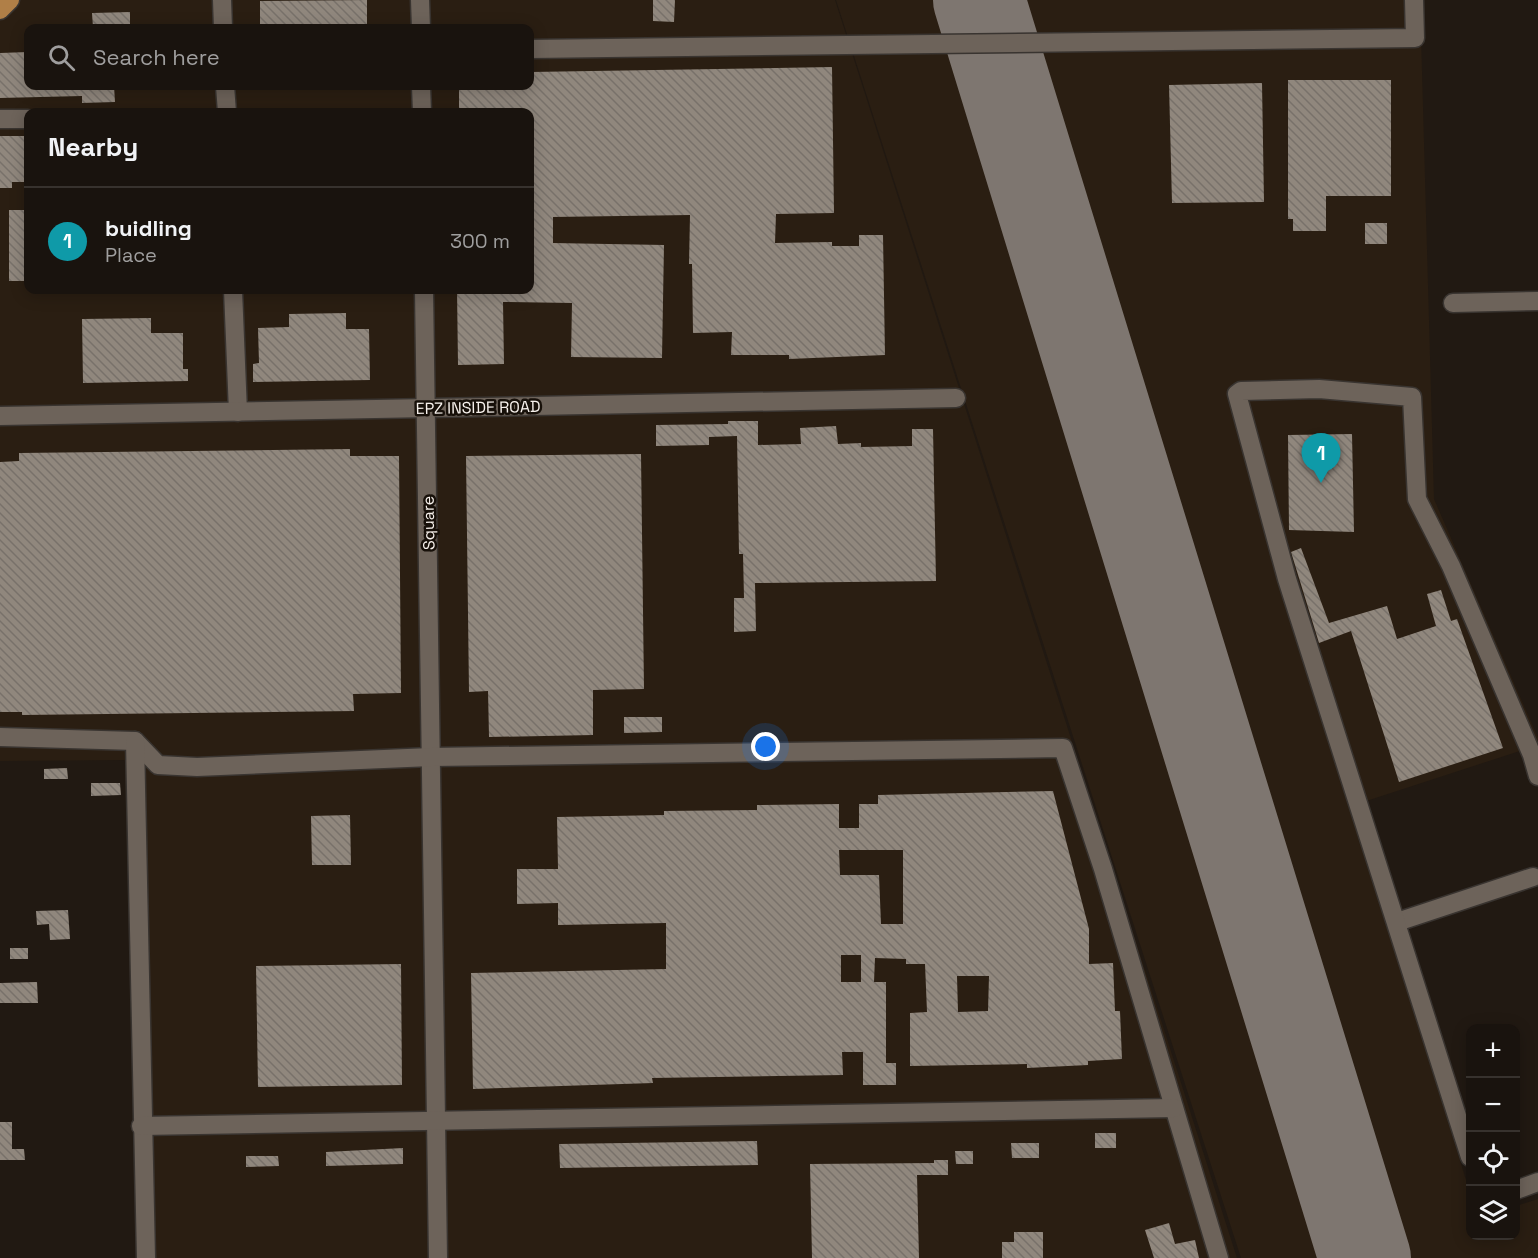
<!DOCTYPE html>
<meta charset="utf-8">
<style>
:root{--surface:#19130e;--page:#26201c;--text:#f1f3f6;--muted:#9f9e9e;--line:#37322e;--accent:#d93025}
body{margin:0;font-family:"Space Grotesk",sans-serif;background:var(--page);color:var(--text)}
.controls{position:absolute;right:18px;bottom:18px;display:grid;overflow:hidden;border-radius:12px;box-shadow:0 3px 15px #0003}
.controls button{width:54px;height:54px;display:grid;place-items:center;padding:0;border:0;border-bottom:2px solid var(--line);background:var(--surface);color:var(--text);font:30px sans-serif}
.you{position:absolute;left:766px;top:747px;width:21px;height:21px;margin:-15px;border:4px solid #fff;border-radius:50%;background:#1a73e8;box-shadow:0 0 0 9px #1a73e833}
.badge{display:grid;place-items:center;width:39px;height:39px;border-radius:50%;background:var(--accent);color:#fff;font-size:20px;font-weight:700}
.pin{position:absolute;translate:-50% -50px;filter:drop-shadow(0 2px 3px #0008)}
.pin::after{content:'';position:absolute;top:32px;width:21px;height:18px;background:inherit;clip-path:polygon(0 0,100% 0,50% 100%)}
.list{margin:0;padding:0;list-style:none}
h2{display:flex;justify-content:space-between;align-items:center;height:78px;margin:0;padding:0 24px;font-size:26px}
h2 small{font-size:20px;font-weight:400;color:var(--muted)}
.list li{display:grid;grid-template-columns:39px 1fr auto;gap:18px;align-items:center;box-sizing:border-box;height:108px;padding:0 24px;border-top:2px solid var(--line)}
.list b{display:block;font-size:22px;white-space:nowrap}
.list p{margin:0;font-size:20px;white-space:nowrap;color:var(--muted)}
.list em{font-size:20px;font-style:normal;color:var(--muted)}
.icon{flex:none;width:33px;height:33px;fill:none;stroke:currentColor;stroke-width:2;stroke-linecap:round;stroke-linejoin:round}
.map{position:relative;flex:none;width:1538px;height:1258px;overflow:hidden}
.search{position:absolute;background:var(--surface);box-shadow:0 3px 15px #0003;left:24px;top:24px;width:510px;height:66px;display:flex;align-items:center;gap:15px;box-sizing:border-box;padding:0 21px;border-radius:12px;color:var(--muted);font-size:22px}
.panel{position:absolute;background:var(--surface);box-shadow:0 3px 15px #0003;left:24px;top:108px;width:510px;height:186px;border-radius:12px}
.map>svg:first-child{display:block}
.built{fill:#2a1e12;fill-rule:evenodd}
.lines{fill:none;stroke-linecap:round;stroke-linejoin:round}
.runway{stroke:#7e7670;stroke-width:92}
.building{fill:url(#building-back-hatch);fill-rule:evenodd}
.minor-casing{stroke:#393430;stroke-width:21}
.major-casing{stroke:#393430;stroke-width:21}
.minor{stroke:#6d635a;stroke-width:18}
.major{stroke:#b07f47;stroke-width:18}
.labels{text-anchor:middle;stroke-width:5;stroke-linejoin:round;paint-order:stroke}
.street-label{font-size:16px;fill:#f7f1ec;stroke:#171009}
</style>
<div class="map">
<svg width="1538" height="1258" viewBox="0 0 1538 1258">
<defs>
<pattern id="building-back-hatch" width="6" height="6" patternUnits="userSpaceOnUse" patternTransform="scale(1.5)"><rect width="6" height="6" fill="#90877d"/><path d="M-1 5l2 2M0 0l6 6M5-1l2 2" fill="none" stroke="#78716a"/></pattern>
</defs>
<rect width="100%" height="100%" fill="#211912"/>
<!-- built -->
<g class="built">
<path d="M0,0H835L1237,1258H139L125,760L0,761ZM28,28H530V86H28ZM28,112H530V290H28Z"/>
<path d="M836,0H1420L1434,499L1538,738V745L1351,806L1470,1193V1236H1516V1206L1538,1199V1258H1241Z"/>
</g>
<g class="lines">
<!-- runway -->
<path class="runway" d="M979,0L1365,1258"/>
</g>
<!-- building -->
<g class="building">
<path d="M367,0V28H260V1Z"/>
<path d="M653,0H675L674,22L653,21Z"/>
<path d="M130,12V28H93L92,13Z"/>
<path d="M28,52V86H114L115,102L82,103V96L0,98V53Z"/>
<path d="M832,67L834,213L776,214L775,243L832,242V246H859V235H883L885,355L789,359V355H731L732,332L693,333L692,264H689L690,215L553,217V243L664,245L662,358L571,357L572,303L503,302L504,364L458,365L457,290H530V112H459V86H530V72Z"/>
<path d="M1288,80H1391V196H1326V231H1293V219H1288Z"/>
<path d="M1262,83L1264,202L1172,203L1169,85Z"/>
<path d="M0,136H28V182H12V188H0Z"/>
<path d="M9,210H28L27,281H9Z"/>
<rect x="1365" y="223" width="22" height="21"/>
<path d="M346,313V329H369L370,380L253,382V364L259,363L258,328L289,327V314Z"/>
<path d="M151,318V333H183V369H188V381L83,383L82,319Z"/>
<path d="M728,421H758V445L801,444L800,428L836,426L838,444L861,443V447L912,446V429H933L936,581L755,583L756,631L734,632V598H744L743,554H739L737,436L709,437V445L656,446V425L728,424Z"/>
<path d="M1352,434L1354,532L1289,530L1288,435Z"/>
<path d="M350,449V456H399L401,693L353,694L354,711L22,715V712H0V462L19,461V453Z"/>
<path d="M641,454L644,689L593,690V735L489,737L488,691L469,692L466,456Z"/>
<path d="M1301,548L1329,623L1387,606L1397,639L1436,626L1427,594L1441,590L1451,621L1457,619L1503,748L1399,782L1351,631L1319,643L1291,552Z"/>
<path d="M624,717H662V732L624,733Z"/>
<path d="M67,768L68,779H44V769Z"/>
<path d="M91,783H120L121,795L91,796Z"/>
<path d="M1053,791L1089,929V964L1113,963L1115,1011H1120L1122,1059L1088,1061V1065L1027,1068V1064L910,1066V1013L927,1012L925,964H906V959L875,958L874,982H886V1063H896V1085H863V1052H842L843,1075L652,1078L653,1083L473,1089L471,973L666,969V923L558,925V903L517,904V869H558L557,817L664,815V811L757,810V805L839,804V828H859V804H878V795ZM839,850H903V924H881L879,875H840ZM841,955H861V982H841ZM957,976H989L988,1011L958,1012Z"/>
<path d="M350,815L351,865H312L311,816Z"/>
<path d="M68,910L70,939L50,940L49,924L37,925L36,911Z"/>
<rect x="10" y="948" width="18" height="11"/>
<path d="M401,964L402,1085L258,1087L256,966Z"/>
<path d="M37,982L38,1003H0V983Z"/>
<path d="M0,1122H12V1149H24L25,1160H0Z"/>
<rect x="1095" y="1133" width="21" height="15"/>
<path d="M757,1141L758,1165L560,1168L559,1144Z"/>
<path d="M1011,1143H1039V1158H1012Z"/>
<path d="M403,1148V1164L326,1166V1152Z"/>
<path d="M955,1151H973V1164H956Z"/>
<path d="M246,1156H278L279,1166L246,1167Z"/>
<path d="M934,1160H948V1175H917L919,1258H812L810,1164L934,1163Z"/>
<path d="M1169,1223L1175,1244L1195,1240L1199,1258H1154L1145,1230Z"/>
<path d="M1014,1232H1043V1258H1002V1242H1014Z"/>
</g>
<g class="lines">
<defs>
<g id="minor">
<path d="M222,0L223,28"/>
<path d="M420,0L421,28"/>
<path d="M530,49L1415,38L1414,0"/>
<path d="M225,86L227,112"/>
<path d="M421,86L422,112"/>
<path d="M0,119H28"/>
<path d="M233,290L238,412"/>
<path d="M424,290L438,1258"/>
<path d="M1453,303L1538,301"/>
<path d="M0,416L956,398"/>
<path d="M0,737L135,741L158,765L197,767L431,757L1063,748L1103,869L1219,1258"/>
<path d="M135,741L146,1258"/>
<path d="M1397,922L1533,877"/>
<path d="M141,1126L1174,1108"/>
<path d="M1470,1157L1287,579L1237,394L1241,391L1319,389L1412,397L1417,499L1451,566L1532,755L1538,776"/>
<path d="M1516,1190L1538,1182"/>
</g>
<path id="major" d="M0,10L10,0"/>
</defs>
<!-- minor casing -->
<use href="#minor" class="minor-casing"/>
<!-- major casing -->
<use href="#major" class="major-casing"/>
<!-- minor -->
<use href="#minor" class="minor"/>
<!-- major -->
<use href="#major" class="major"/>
</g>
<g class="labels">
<!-- street labels -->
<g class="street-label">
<text transform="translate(478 407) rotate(-1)" y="6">EPZ INSIDE ROAD</text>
<text transform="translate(428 523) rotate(-91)" y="6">Square</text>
</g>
</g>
</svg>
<div class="controls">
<button>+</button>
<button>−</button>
<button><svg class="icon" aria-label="locate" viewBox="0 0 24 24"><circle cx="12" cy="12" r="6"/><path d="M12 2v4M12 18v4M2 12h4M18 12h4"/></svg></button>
<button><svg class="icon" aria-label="layers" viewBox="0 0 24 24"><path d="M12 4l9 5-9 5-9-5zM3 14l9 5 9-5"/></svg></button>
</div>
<div class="you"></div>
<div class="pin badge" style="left:1321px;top:483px;background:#0f9aa8">1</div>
<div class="search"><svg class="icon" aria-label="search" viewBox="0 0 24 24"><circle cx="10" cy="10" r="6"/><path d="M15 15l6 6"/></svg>Search here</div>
<section class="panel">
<h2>Nearby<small></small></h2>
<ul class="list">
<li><span class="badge" style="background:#0f9aa8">1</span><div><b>buidling</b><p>Place</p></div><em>300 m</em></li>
</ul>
</section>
</div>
